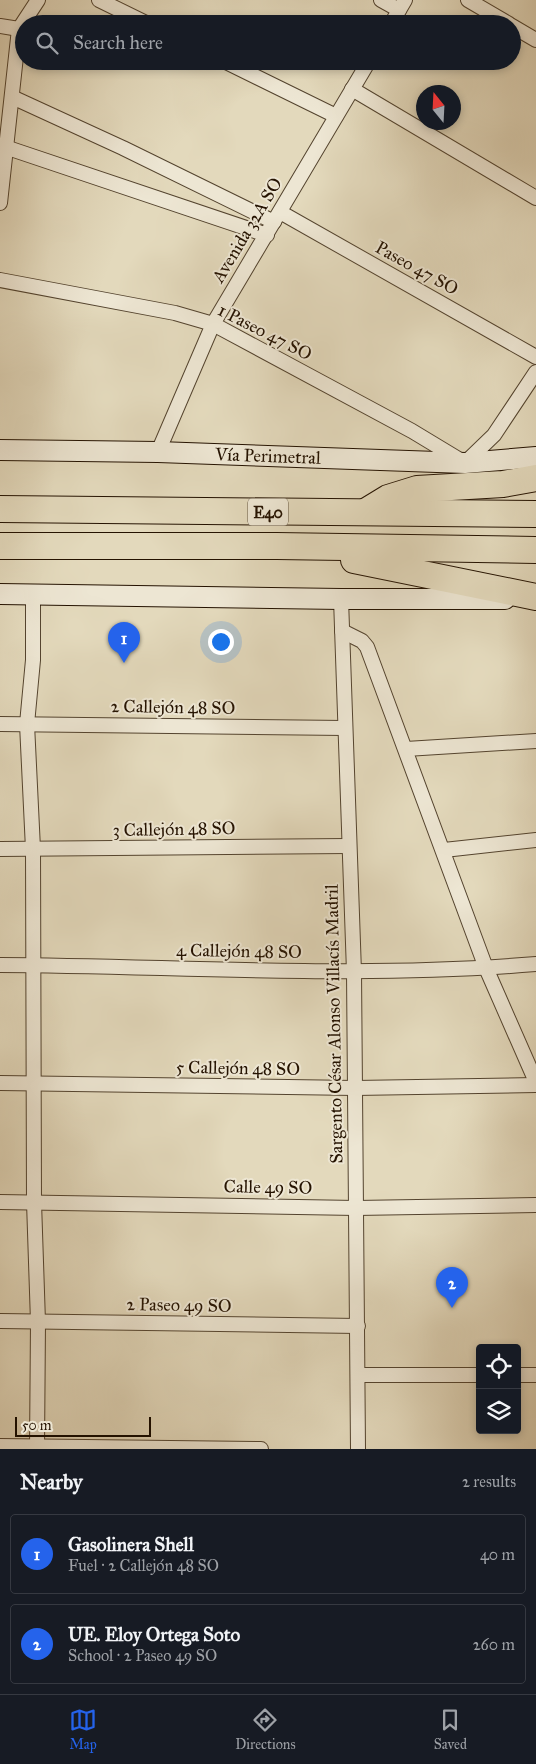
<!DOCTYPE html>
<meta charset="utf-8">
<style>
:root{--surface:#171b24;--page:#20242c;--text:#f1f3f6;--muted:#9ea1a6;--line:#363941;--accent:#2563eb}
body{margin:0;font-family:"IM FELL Great Primer",serif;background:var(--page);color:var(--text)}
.controls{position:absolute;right:15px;bottom:15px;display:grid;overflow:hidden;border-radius:5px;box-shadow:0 2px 8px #0003}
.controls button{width:45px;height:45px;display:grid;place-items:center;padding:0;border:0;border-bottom:1px solid var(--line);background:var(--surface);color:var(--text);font:25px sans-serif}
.compass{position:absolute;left:416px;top:85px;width:45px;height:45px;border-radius:50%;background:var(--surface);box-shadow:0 2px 8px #0003;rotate:342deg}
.scale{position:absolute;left:15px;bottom:12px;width:136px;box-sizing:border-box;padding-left:5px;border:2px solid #241200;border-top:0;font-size:14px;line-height:18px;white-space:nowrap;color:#241200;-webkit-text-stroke:4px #ede6d3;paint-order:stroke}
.you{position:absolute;left:220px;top:641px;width:18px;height:18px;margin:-12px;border:4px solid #fff;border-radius:50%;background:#1a73e8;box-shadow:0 0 0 8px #1a73e833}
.badge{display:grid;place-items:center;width:32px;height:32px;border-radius:50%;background:var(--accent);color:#fff;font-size:16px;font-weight:700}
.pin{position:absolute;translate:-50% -41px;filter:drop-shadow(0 1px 2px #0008)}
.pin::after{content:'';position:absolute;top:26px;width:18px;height:15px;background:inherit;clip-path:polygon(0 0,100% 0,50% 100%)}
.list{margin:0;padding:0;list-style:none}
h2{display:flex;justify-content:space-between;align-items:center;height:65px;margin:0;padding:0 20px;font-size:21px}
h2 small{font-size:16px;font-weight:400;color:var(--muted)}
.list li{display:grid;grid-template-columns:32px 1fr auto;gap:15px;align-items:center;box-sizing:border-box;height:80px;margin:0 10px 10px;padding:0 10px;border:1px solid var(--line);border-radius:5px}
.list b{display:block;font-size:19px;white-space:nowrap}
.list p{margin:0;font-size:16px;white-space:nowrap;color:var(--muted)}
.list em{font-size:16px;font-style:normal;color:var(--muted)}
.icon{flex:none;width:28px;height:28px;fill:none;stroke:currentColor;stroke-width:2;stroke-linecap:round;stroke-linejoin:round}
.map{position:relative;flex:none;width:536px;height:1449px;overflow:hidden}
.search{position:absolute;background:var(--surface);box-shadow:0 2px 8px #0003;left:15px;right:15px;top:15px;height:55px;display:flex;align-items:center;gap:12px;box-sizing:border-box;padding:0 18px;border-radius:28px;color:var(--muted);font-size:19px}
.sheet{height:245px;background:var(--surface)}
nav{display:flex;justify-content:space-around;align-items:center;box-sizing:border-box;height:70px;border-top:1px solid var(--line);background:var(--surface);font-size:14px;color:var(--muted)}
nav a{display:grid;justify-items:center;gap:2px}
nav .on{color:var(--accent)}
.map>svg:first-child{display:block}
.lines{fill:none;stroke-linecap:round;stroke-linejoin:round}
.street-casing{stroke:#54442f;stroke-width:16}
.secondary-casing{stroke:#241200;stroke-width:22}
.highway-casing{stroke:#241200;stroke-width:28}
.street{stroke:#ede6d3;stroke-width:14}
.secondary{stroke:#ede6d3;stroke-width:20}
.highway{stroke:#e3d9bc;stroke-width:26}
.labels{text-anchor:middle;stroke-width:4;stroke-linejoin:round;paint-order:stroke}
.shield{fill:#ede6d3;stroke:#60523f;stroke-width:1}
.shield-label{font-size:16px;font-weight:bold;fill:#241200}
.street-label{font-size:18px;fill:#241200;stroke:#ede6d3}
</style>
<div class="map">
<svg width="536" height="1449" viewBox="0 0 536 1449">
<rect width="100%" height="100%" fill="#e3d9bc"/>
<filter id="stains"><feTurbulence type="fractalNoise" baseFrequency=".004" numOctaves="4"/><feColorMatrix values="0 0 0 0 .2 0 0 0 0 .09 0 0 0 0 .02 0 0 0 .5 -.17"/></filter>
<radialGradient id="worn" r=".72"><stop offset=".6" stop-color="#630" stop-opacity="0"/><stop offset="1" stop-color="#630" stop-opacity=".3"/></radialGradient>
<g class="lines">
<defs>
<g id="street">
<path d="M99,0L148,24"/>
<path d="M381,0L399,10"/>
<path d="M468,0L509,24"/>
<path d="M391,24L405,0"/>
<path d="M0,26L19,29"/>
<path d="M512,26L536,40"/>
<path d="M224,61L336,116"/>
<path d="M352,89L536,198"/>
<path d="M12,97L123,148L274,222"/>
<path d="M0,148H8L267,235"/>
<path d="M0,203L19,29L38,0"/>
<path d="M280,212L536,357"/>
<path d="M0,280L175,313L213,324L412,431L465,463L494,435L536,372"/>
<path d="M158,452L213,324L369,61"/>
<path d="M33,594V660L27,724L33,849L34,1202L38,1322L37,1449"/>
<path d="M341,599L354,972L358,1449"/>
<path d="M342,631L362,641L367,647L486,968L536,1082"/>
<path d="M0,724L345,728"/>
<path d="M406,749L536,741"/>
<path d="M0,849L348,846"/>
<path d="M444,850L536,840"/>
<path d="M0,965C179,966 358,979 536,964"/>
<path d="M0,1083L355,1088L536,1085"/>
<path d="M0,1202L356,1208L536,1205"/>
<path d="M0,1321L358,1326"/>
<path d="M358,1375H480"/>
<path d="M517,1375H536"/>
<path d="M0,1446L261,1449"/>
</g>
<g id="secondary">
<path d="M0,450L158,452L465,463L536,457"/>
<path d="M0,594L341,599H505"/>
</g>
<g id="highway">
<path d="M0,509L536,514"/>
<path d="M365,512L388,498L417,489L503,484L536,478"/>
<path d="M0,546H277L536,550"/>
<path d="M354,560L536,597"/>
</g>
</defs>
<!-- street casing -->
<use href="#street" class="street-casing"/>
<!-- secondary casing -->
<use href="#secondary" class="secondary-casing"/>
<!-- highway casing -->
<use href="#highway" class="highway-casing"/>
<!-- street -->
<use href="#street" class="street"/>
<!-- secondary -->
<use href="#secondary" class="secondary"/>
<!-- highway -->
<use href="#highway" class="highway"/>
</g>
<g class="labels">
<!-- shield labels -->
<rect class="shield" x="248" y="498.5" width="40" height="27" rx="4"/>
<g class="shield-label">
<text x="268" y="518">E40</text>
</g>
<!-- street labels -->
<g class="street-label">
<text transform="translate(247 230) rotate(-59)" y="6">Avenida 32A SO</text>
<text transform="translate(417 268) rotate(29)" y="6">Paseo 47 SO</text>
<text transform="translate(265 332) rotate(27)" y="6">1 Paseo 47 SO</text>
<text transform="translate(268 456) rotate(2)" y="6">Vía Perimetral</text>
<text transform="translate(173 707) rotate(1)" y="6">2 Callejón 48 SO</text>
<text transform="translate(174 829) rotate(-1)" y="6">3 Callejón 48 SO</text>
<text transform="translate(239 951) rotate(1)" y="6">4 Callejón 48 SO</text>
<text transform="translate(334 1024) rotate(-91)" y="6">Sargento César Alonso Villacís Madril</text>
<text transform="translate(238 1068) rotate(1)" y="6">5 Callejón 48 SO</text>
<text transform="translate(268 1187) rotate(1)" y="6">Calle 49 SO</text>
<text transform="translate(179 1305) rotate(1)" y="6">2 Paseo 49 SO</text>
</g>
</g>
<rect width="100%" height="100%" filter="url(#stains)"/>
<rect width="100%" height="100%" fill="url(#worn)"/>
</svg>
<div class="controls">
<button><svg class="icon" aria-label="locate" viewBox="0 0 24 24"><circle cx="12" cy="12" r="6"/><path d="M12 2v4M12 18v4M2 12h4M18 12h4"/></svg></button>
<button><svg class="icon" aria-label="layers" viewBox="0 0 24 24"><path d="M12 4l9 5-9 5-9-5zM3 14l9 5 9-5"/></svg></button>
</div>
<svg class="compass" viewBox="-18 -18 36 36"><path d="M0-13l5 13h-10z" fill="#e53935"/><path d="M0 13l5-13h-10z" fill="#9ea1a6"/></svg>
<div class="scale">50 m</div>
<div class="you"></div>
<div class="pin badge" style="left:124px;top:663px">1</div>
<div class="pin badge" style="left:452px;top:1308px">2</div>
<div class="search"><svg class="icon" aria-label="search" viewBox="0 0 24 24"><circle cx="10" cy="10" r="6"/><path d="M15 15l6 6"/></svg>Search here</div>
</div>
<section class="sheet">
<h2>Nearby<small>2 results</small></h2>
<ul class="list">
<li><span class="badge">1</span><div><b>Gasolinera Shell</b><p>Fuel · 2 Callejón 48 SO</p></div><em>40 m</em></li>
<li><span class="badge">2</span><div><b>UE. Eloy Ortega Soto</b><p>School · 2 Paseo 49 SO</p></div><em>260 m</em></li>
</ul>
</section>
<nav>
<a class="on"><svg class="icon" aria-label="map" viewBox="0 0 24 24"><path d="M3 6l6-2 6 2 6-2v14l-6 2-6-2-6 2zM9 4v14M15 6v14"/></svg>Map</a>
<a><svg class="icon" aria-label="directions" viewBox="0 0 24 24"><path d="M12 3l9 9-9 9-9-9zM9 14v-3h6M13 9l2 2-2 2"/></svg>Directions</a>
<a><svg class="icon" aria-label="saved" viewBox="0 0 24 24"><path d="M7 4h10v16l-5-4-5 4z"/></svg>Saved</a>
</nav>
